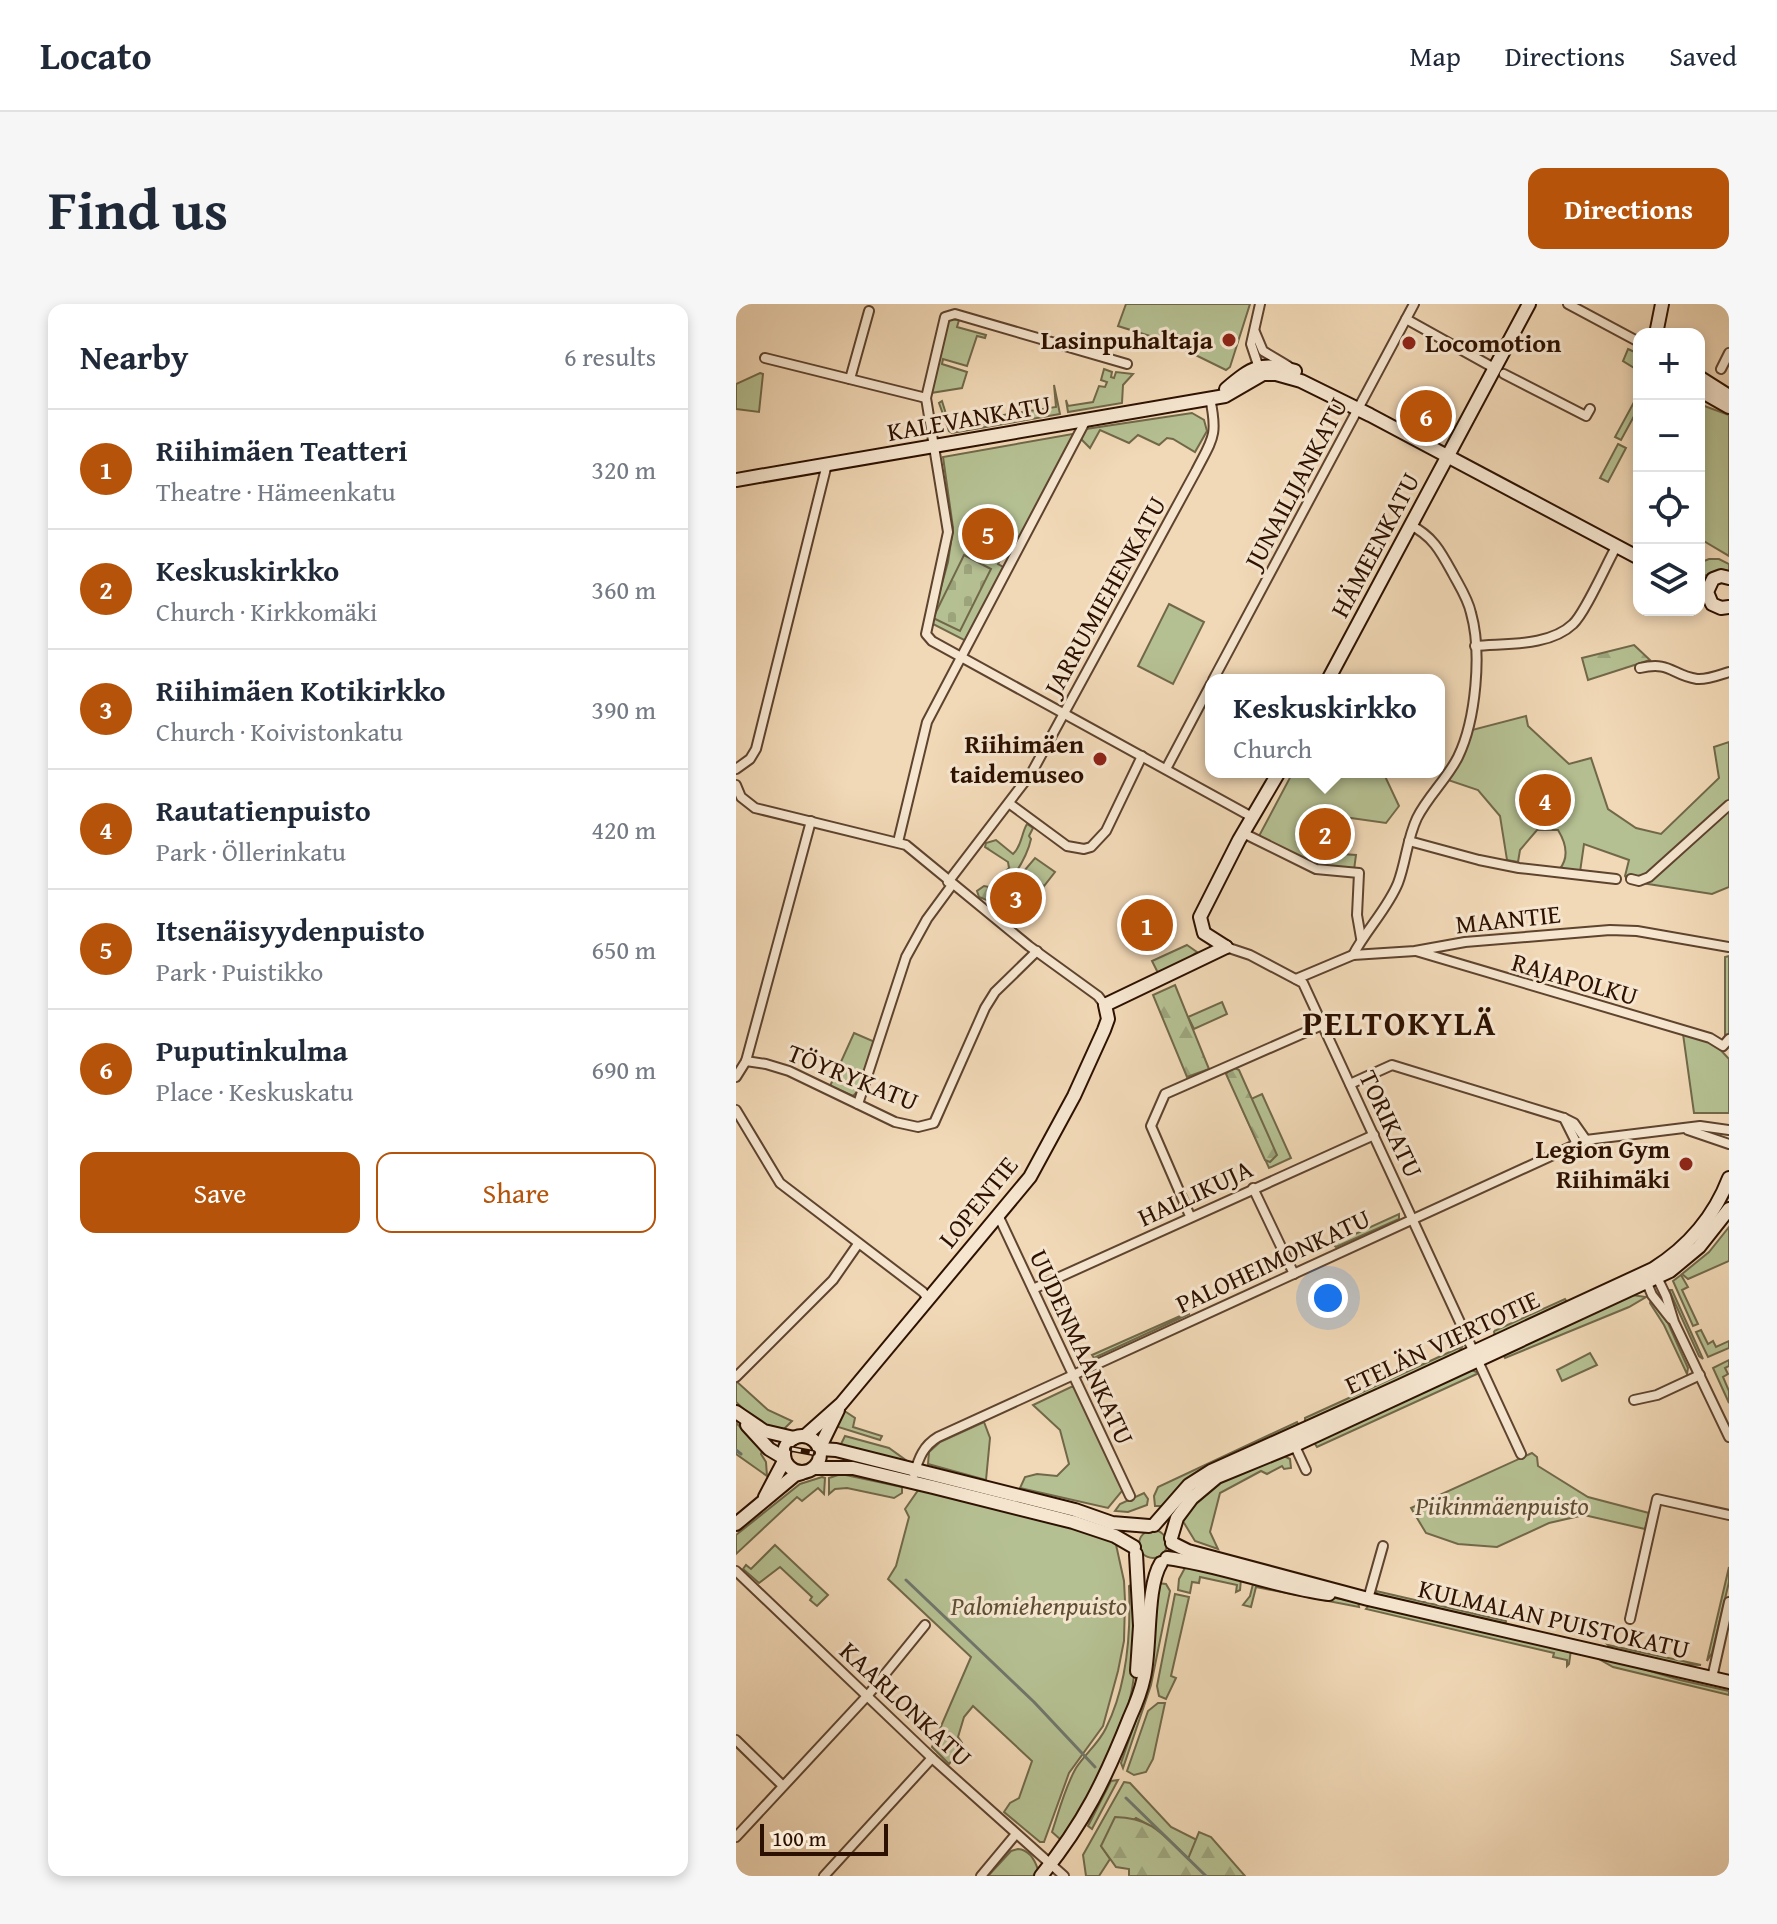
<!DOCTYPE html>
<meta charset="utf-8">
<style>
:root{--surface:#fff;--page:#f6f6f7;--text:#1f2937;--muted:#747a83;--line:#e0e1e3;--accent:#b45309}
body{margin:0;font-family:"Gentium Book Plus",serif;background:var(--page);color:var(--text)}
.controls{position:absolute;right:24px;top:24px;display:grid;overflow:hidden;border-radius:16px;box-shadow:0 4px 12px #0003}
.controls button{width:72px;height:72px;display:grid;place-items:center;padding:0;border:0;border-bottom:2px solid var(--line);background:var(--surface);color:var(--text);font:40px sans-serif}
.scale{position:absolute;left:24px;bottom:20px;width:128px;box-sizing:border-box;padding-left:8px;border:4px solid #2d1100;border-top:0;font-size:22px;line-height:28px;white-space:nowrap;color:#2d1100;-webkit-text-stroke:6px #f6e6d0;paint-order:stroke}
.you{position:absolute;left:592px;top:994px;width:28px;height:28px;margin:-20px;border:6px solid #fff;border-radius:50%;background:#1a73e8;box-shadow:0 0 0 12px #1a73e833}
.badge{display:grid;place-items:center;width:52px;height:52px;border-radius:50%;background:var(--accent);color:#fff;font-size:26px;font-weight:700}
.pin{position:absolute;translate:-50% -50%;border:4px solid #fff;box-shadow:0 2px 8px #0006}
.popup{position:absolute;left:469px;top:370px;width:240px;height:104px;box-sizing:border-box;display:grid;place-content:center;border-radius:16px;background:var(--surface);filter:drop-shadow(0 2px 6px #0005);font-size:26px;white-space:nowrap;color:var(--muted)}
.popup b{font-size:30px;color:var(--text)}
.popup::after{content:'';position:absolute;left:50%;top:100%;margin-left:-16px;border:16px solid transparent;border-top-color:var(--surface)}
.list{margin:0;padding:0;list-style:none}
h2{display:flex;justify-content:space-between;align-items:center;height:104px;margin:0;padding:0 32px;font-size:34px}
h2 small{font-size:26px;font-weight:400;color:var(--muted)}
.list li{display:grid;grid-template-columns:52px 1fr auto;gap:24px;align-items:center;box-sizing:border-box;height:120px;padding:0 32px;border-top:2px solid var(--line)}
.list b{display:block;font-size:30px;white-space:nowrap}
.list p{margin:0;font-size:26px;white-space:nowrap;color:var(--muted)}
.list em{font-size:26px;font-style:normal;color:var(--muted)}
.actions{display:flex;gap:16px;padding:24px 32px}
.actions a{flex:1;padding:18px 0;border:2px solid var(--accent);border-radius:16px;text-align:center;font-size:28px;color:var(--accent)}
.actions .main{background:var(--accent);color:#fff}
.icon{flex:none;width:44px;height:44px;fill:none;stroke:currentColor;stroke-width:2;stroke-linecap:round;stroke-linejoin:round}
.map{position:relative;flex:none;width:993px;height:1572px;overflow:hidden;border-radius:16px}
header{display:flex;align-items:center;gap:48px;box-sizing:border-box;height:112px;padding:0 40px;background:var(--surface);border-bottom:2px solid var(--line)}
header strong{font-size:38px}
nav{display:flex;gap:44px;margin-inline-start:auto;font-size:28px}
.intro{display:flex;align-items:center;justify-content:space-between;box-sizing:border-box;height:192px;padding:0 48px}
h1{margin:0;font-size:56px}
.button{padding:20px 36px;border-radius:16px;background:var(--accent);color:#fff;font-size:28px;font-weight:700}
main{display:flex;gap:48px;padding:0 48px}
aside{flex:1;background:var(--surface);border-radius:16px;box-shadow:0 4px 12px #0003}
.map>svg:first-child{display:block}
.green{fill:#b5c092;stroke:#716849;stroke-width:2}
.forest{fill:url(#forest-firs);stroke:#716849;stroke-width:2}
.cemetery{fill:url(#cemetery-stones);stroke:#716849;stroke-width:2}
.lines{fill:none;stroke-linecap:round;stroke-linejoin:round}
.stream{stroke:#6f766b;stroke-width:3}
.street-casing{stroke:#5e432e;stroke-width:12}
.secondary-casing{stroke:#2d1100;stroke-width:16}
.street{stroke:#f6e6d0;stroke-width:8}
.secondary{stroke:#f6e6d0;stroke-width:12}
.rail-casing{stroke:#2d1100;stroke-width:6}
.rail{stroke:#f6e6d0;stroke-width:3;stroke-dasharray:9;stroke-linecap:butt}
.poi-dot{fill:#8f2418;stroke:#f6e6d0;stroke-width:3}
.labels{text-anchor:middle;stroke-width:6;stroke-linejoin:round;paint-order:stroke}
.poi-label{font-size:26px;font-weight:bold;fill:#2d1100;stroke:#f6e6d0;text-anchor:end}
.street-label{font-size:26px;fill:#2d1100;stroke:#f6e6d0}
.park-label{font-size:26px;font-style:italic;fill:#5d4e33;stroke:#f6e6d0}
.district-label{font-size:34px;font-weight:bold;letter-spacing:2px;fill:#2d1100;stroke:#f6e6d0}
</style>
<header>
<strong>Locato</strong>
<nav><a>Map</a><a>Directions</a><a>Saved</a></nav>
</header>
<div class="intro"><h1>Find us</h1><a class="button">Directions</a></div>
<main>
<aside>
<h2>Nearby<small>6 results</small></h2>
<ul class="list">
<li><span class="badge">1</span><div><b>Riihimäen Teatteri</b><p>Theatre · Hämeenkatu</p></div><em>320 m</em></li>
<li><span class="badge">2</span><div><b>Keskuskirkko</b><p>Church · Kirkkomäki</p></div><em>360 m</em></li>
<li><span class="badge">3</span><div><b>Riihimäen Kotikirkko</b><p>Church · Koivistonkatu</p></div><em>390 m</em></li>
<li><span class="badge">4</span><div><b>Rautatienpuisto</b><p>Park · Öllerinkatu</p></div><em>420 m</em></li>
<li><span class="badge">5</span><div><b>Itsenäisyydenpuisto</b><p>Park · Puistikko</p></div><em>650 m</em></li>
<li><span class="badge">6</span><div><b>Puputinkulma</b><p>Place · Keskuskatu</p></div><em>690 m</em></li>
</ul>
<div class="actions"><a class="main">Save</a><a>Share</a></div>
</aside>
<div class="map">
<svg width="993" height="1572" viewBox="0 0 993 1572">
<defs>
<pattern id="forest-firs" width="22" height="20" patternUnits="userSpaceOnUse" patternTransform="scale(2)"><rect width="22" height="20" fill="#b5c092"/><path d="M5 1l3.5 6h-7zM16 11l3.5 6h-7z" fill="#9ca47c"/></pattern>
<pattern id="cemetery-stones" width="16" height="16" patternUnits="userSpaceOnUse" patternTransform="scale(2)"><rect width="16" height="16" fill="#b5c092"/><path d="M2 7V4a2 2 0 0 1 4 0v3zM10 15v-3a2 2 0 0 1 4 0v3z" fill="#9ca47c"/></pattern>
</defs>
<rect width="100%" height="100%" fill="#f1d8b6"/>
<filter id="stains"><feTurbulence type="fractalNoise" baseFrequency=".0025" numOctaves="4"/><feColorMatrix values="0 0 0 0 .2 0 0 0 0 .09 0 0 0 0 .02 0 0 0 .5 -.17"/></filter>
<radialGradient id="worn" r=".72"><stop offset=".6" stop-color="#630" stop-opacity="0"/><stop offset="1" stop-color="#630" stop-opacity=".3"/></radialGradient>
<!-- green -->
<g class="green">
<path d="M390,0H514L494,63L490,66L433,38L382,22Z"/>
<path d="M216,15L223,16L221,23L250,31L249,34L241,32L231,62L207,55L206,60L231,68L226,84L195,89L212,17Z"/>
<path d="M892,45L903,50V67L887,57Z"/>
<path d="M368,65L376,68L375,73L378,74L380,68L397,70L387,81L386,99L332,108L330,96L332,102L357,98L363,82L369,83L371,78L365,76Z"/>
<path d="M24,69L27,70L23,108L0,105V80Z"/>
<path d="M318,81L324,110L216,129L213,127L203,99L206,97L215,126L253,119V113L320,103Z"/>
<path d="M903,89V103L885,136L879,133Z"/>
<path d="M963,100L993,111V252L966,236L963,214Z"/>
<path d="M456,109L468,116L471,127L459,148L437,135L431,134L423,141L402,131L393,139L364,126L354,144L345,135L350,125Z"/>
<path d="M342,129L282,240L274,237L262,260L269,264L230,337L195,319L212,258L217,224L207,153Z"/>
<path d="M882,140L890,144L872,178L864,174Z"/>
<path d="M973,255H983L993,260V267L983,266L963,274V259Z"/>
<path d="M433,300L468,318L437,380L402,362Z"/>
<path d="M790,412L792,422L833,460L855,454L872,505L900,524L925,530L983,474L978,443L993,438V583L976,590L893,577L889,572L893,556L848,540L844,568L823,566C834,553 830,539 822,526H801L784,546L782,558L771,556L764,512L742,486L712,476L728,451L736,426Z"/>
<path d="M557,468H647L663,502L650,519L572,508L566,542L576,548L620,551L618,566L581,563L523,532Z"/>
<path d="M299,554L319,568L308,582L288,567Z"/>
<path d="M451,641L461,648L450,656L422,669L416,657Z"/>
<path d="M993,652V730L989,735V653Z"/>
<path d="M486,698L491,710L458,725L452,713Z"/>
<path d="M118,729L139,738L121,788L117,792L94,782Z"/>
<path d="M947,730L979,740L993,755V809H958Z"/>
<path d="M526,790L555,854L533,864L504,800Z"/>
<path d="M663,910V915L600,943L597,940Z"/>
<path d="M993,923V957L952,975L946,970L973,948Z"/>
<path d="M945,971L952,983L946,986L962,1020L957,1022L937,977Z"/>
<path d="M933,986H936L967,1055L963,1052Z"/>
<path d="M896,991L910,993L893,1003L769,1054L767,1050Z"/>
<path d="M829,995L831,998L828,1003L759,1034L758,1027Z"/>
<path d="M915,996L932,1019L952,1064L951,1070L928,1021L914,999Z"/>
<path d="M453,1008V1010L358,1054L356,1051Z"/>
<path d="M965,1026L972,1040L977,1037L980,1043L993,1037V1044L972,1053L960,1028Z"/>
<path d="M727,1042L720,1051L569,1120V1114Z"/>
<path d="M854,1049L861,1061L826,1077L821,1066Z"/>
<path d="M993,1056V1062L989,1064L992,1070L987,1073L993,1087V1099L977,1064Z"/>
<path d="M733,1065L743,1069L581,1143L577,1137Z"/>
<path d="M0,1077L32,1106L56,1117L47,1126L26,1122L0,1098Z"/>
<path d="M335,1083H339L386,1183V1187L372,1204L284,1184L289,1173L301,1170L321,1172L333,1160L324,1126L297,1101Z"/>
<path d="M107,1106L119,1114L117,1123L146,1132L144,1136L99,1122Z"/>
<path d="M248,1118L254,1134L250,1176L192,1160L193,1148L204,1138Z"/>
<path d="M561,1118L564,1124L427,1202H419L418,1192L422,1183Z"/>
<path d="M0,1119L27,1144L25,1150L30,1158L31,1172L0,1150Z"/>
<path d="M109,1132L153,1144L171,1157L151,1155L103,1144Z"/>
<path d="M796,1149L801,1153L802,1162L852,1193L913,1209L909,1225L848,1211L813,1219L761,1243L722,1240L690,1229L675,1204Z"/>
<path d="M548,1152L554,1155L555,1164L548,1165L546,1162L531,1170L525,1167L484,1189L474,1228L482,1245L459,1237L445,1214L470,1184Z"/>
<path d="M105,1170L166,1183V1189L158,1194L111,1184L99,1185L93,1190V1174Z"/>
<path d="M86,1173L89,1174L88,1190L82,1184L66,1197L61,1193L0,1250V1231L64,1180Z"/>
<path d="M183,1185L331,1220L379,1236L388,1277L389,1297L388,1337L382,1367L367,1422L333,1469L308,1538H304L268,1508L274,1499L283,1494L296,1457L237,1402L228,1413L222,1433L226,1439L223,1448L213,1460L196,1443L235,1353L152,1275L160,1262L173,1213L169,1205Z"/>
<path d="M408,1189L412,1195L411,1201L392,1208L379,1207L384,1200Z"/>
<circle cx="417" cy="1240" r="14"/>
<path d="M39,1241L92,1291L81,1302L74,1296L76,1293L44,1263L23,1279L7,1265L10,1261L15,1265Z"/>
<path d="M451,1260L505,1275L504,1286L500,1288L501,1281L464,1273L463,1279L456,1278L454,1289L442,1286L443,1275Z"/>
<path d="M993,1263V1278L976,1349L971,1357Z"/>
<path d="M400,1278C399,1309 401,1341 398,1372C391,1430 357,1488 325,1536L316,1528C323,1507 329,1483 340,1464C349,1450 363,1439 370,1424C391,1382 395,1328 393,1282Z"/>
<path d="M421,1279L430,1280L434,1287L415,1381L387,1464L385,1459L404,1404Z"/>
<path d="M521,1279L558,1289L622,1297L623,1303L520,1283L515,1303L507,1301L514,1292L517,1280Z"/>
<path d="M640,1287L770,1317L769,1321L642,1292Z"/>
<path d="M439,1290L453,1293L435,1372L440,1374L430,1395L423,1392L421,1382Z"/>
<path d="M634,1300L835,1346L833,1360L831,1362V1356L817,1353L818,1349L630,1305Z"/>
<path d="M872,1341L965,1361L938,1360L876,1345Z"/>
<path d="M864,1352L944,1376L993,1387V1391L877,1363L863,1355Z"/>
<path d="M422,1399H429L417,1455L410,1468L398,1471L391,1467L412,1407Z"/>
<path d="M382,1476L356,1525L352,1522L375,1477Z"/>
<path d="M388,1478L394,1479L435,1523L461,1536L453,1555L424,1527L400,1514L365,1542L374,1555L363,1572H350L347,1551Z"/>
<path d="M282,1545C294,1546 299,1556 302,1566L297,1572H252L275,1547Z"/>
</g>
<!-- forest -->
<g class="forest">
<path d="M898,341L914,356L852,376L846,354Z"/>
<path d="M291,520L297,524L293,532L295,535C291,554 271,587 253,597L243,593L241,587L248,582L253,583L273,564L272,558L249,543L250,539L260,536L277,550C286,542 285,530 291,520Z"/>
<path d="M439,681L473,765L451,773L417,691Z"/>
<path d="M499,764L503,766L541,851L534,858L529,856L490,770L494,765Z"/>
<path d="M379,1513C417,1514 427,1531 452,1555L463,1528L475,1533L509,1572H393V1565L380,1563L365,1542Z"/>
</g>
<!-- cemetery -->
<path class="cemetery" d="M228,251L255,265L224,327L197,314Z"/>
<g class="lines">
<!-- stream -->
<g class="stream">
<path d="M0,1146L5,1150"/>
<path d="M170,1276L298,1398L359,1463"/>
<path d="M390,1494L470,1572"/>
</g>
<defs>
<g id="street">
<path d="M832,0L903,38"/>
<path d="M670,15L758,64"/>
<path d="M519,28L527,47L552,62"/>
<path d="M29,54L190,94"/>
<path d="M391,60L219,10L209,13L190,94L212,228L190,330L196,337L516,513"/>
<path d="M985,65L993,49"/>
<path d="M524,67L515,40L524,0"/>
<path d="M768,70L850,112L854,105"/>
<path d="M114,75L133,7"/>
<path d="M739,342C769,339 813,343 837,320C849,309 870,261 880,243"/>
<path d="M904,364C935,357 935,371 961,375C971,376 983,371 993,368"/>
<path d="M477,376L678,0"/>
<path d="M0,465L14,455L20,445L91,160"/>
<path d="M430,465L475,380"/>
<path d="M0,481L5,493L19,504L170,541L293,642L362,692L369,701"/>
<path d="M274,500L331,542L348,545L355,543L370,527L406,452"/>
<path d="M507,529L580,565L623,569L621,611L625,634"/>
<path d="M673,537L743,556L783,564L880,575"/>
<path d="M162,538L191,418L350,116"/>
<path d="M895,575L903,577L913,573L993,501"/>
<path d="M212,578L296,468L460,167C477,134 482,132 474,94"/>
<path d="M490,643L514,651L567,679L785,1150"/>
<path d="M680,647L974,734L987,742L993,735"/>
<path d="M617,651C630,626 652,604 662,579C670,558 671,535 681,514C692,492 711,475 722,453C740,416 746,348 735,309C732,295 724,283 717,270C705,248 697,232 674,221"/>
<path d="M560,675L617,651L679,647L729,638L874,626L901,627L993,643"/>
<path d="M10,757L30,760L53,767L159,818L182,823L198,819L249,704L259,688L301,647"/>
<path d="M0,773L10,757L75,517"/>
<path d="M614,780L656,761L828,814L838,819L850,836"/>
<path d="M122,800L170,653L191,615L216,581"/>
<path d="M0,806L44,879L187,988L192,995"/>
<path d="M828,814L841,840"/>
<path d="M952,826L993,840"/>
<path d="M517,884L558,970"/>
<path d="M262,911L394,1192"/>
<path d="M454,912L415,822L429,790L586,721"/>
<path d="M919,969L930,992L938,1018L993,1133"/>
<path d="M912,976L911,979L916,991L935,1015"/>
<path d="M297,985L638,831"/>
<path d="M0,1073L97,976L122,940"/>
<path d="M898,1096L921,1091L964,1071"/>
<path d="M557,1138L570,1166"/>
<path d="M178,1170C183,1154 187,1142 202,1133L841,840L850,836L964,822L993,826"/>
<path d="M0,1267L196,1454L328,1572"/>
<path d="M632,1295L647,1242"/>
<path d="M894,1315L921,1195L993,1211"/>
<path d="M976,1374L993,1298"/>
<path d="M0,1436L46,1481"/>
<path d="M0,1533L132,1391L189,1321"/>
<path d="M88,1572L196,1454"/>
<path d="M245,1572L280,1530"/>
</g>
<g id="secondary">
<path d="M920,30L926,0"/>
<path d="M963,73L993,92"/>
<path d="M490,85C516,63 525,57 559,67"/>
<path d="M963,86L993,103"/>
<path d="M0,176L489,92L527,70H540L565,77L634,111L903,254"/>
<path d="M993,274L985,272L977,275L971,288L976,300L985,304L993,303"/>
<path d="M592,376L793,0"/>
<path d="M490,643L468,629L464,613L503,536L543,468"/>
<path d="M0,1108L28,1127L58,1134"/>
<path d="M11,1121L33,1145L48,1154"/>
<circle cx="66" cy="1150" r="18"/>
<path d="M69,1132L105,1100L294,873L338,792L368,726L372,715L369,701L490,643"/>
<path d="M84,1143L102,1106"/>
<path d="M84,1145L100,1146L339,1206L376,1219L413,1222"/>
<path d="M78,1164H117L197,1183L337,1218L379,1232L398,1243"/>
<path d="M29,1193L48,1157"/>
<path d="M0,1220L59,1171L66,1169"/>
<path d="M418,1221L453,1181L475,1167L664,1082L917,965C952,943 978,913 993,874"/>
<path d="M435,1234L441,1214L456,1194L481,1173L559,1141L934,967L963,943L993,905"/>
<path d="M436,1239L452,1247L632,1295L993,1378"/>
<path d="M400,1250L404,1322L401,1367"/>
<path d="M431,1254C486,1261 538,1283 593,1290"/>
<path d="M305,1572C348,1519 369,1476 394,1413C400,1400 405,1387 408,1373C415,1342 410,1283 425,1259"/>
</g>
</defs>
<!-- street casing -->
<use href="#street" class="street-casing"/>
<!-- secondary casing -->
<use href="#secondary" class="secondary-casing"/>
<!-- street -->
<use href="#street" class="street"/>
<!-- secondary -->
<use href="#secondary" class="secondary"/>
<defs>
<path id="rail" d="M56,1145L77,1149"/>
</defs>
<!-- rail casing -->
<use href="#rail" class="rail-casing"/>
<!-- rail -->
<use href="#rail" class="rail"/>
</g>
<!-- markers -->
<g class="poi-dot">
<circle cx="493" cy="36" r="8"/>
<circle cx="673" cy="39" r="8"/>
<circle cx="364" cy="455" r="8"/>
<circle cx="950" cy="860" r="8"/>
</g>
<g class="labels">
<!-- poi labels -->
<g class="poi-label">
<text x="477" y="45">Lasinpuhaltaja</text>
<text x="689" y="48" text-anchor="start">Locomotion</text>
<text x="348" y="449">Riihimäen<tspan x="348" dy="30">taidemuseo</tspan></text>
<text x="934" y="854">Legion Gym<tspan x="934" dy="30">Riihimäki</tspan></text>
</g>
<!-- street labels -->
<g class="street-label">
<text transform="translate(233 114) rotate(-10)" y="9">KALEVANKATU</text>
<text transform="translate(560 179) rotate(-62)" y="9">JUNAILIJANKATU</text>
<text transform="translate(639 241) rotate(-62)" y="9">HÄMEENKATU</text>
<text transform="translate(369 292) rotate(-61)" y="9">JARRUMIEHENKATU</text>
<text transform="translate(772 615) rotate(-6)" y="9">MAANTIE</text>
<text transform="translate(839 675) rotate(16)" y="9">RAJAPOLKU</text>
<text transform="translate(117 773) rotate(22)" y="9">TÖYRYKATU</text>
<text transform="translate(655 820) rotate(65)" y="9">TORIKATU</text>
<text transform="translate(459 889) rotate(-25)" y="9">HALLIKUJA</text>
<text transform="translate(242 898) rotate(-51)" y="9">LOPENTIE</text>
<text transform="translate(537 957) rotate(-25)" y="9">PALOHEIMONKATU</text>
<text transform="translate(706 1038) rotate(-25)" y="9">ETELÄN VIERTOTIE</text>
<text transform="translate(346 1043) rotate(65)" y="9">UUDENMAANKATU</text>
<text transform="translate(818 1315) rotate(13)" y="9">KULMALAN PUISTOKATU</text>
<text transform="translate(170 1400) rotate(43)" y="9">KAARLONKATU</text>
</g>
<!-- park labels -->
<g class="park-label">
<text x="766" y="1211">Piikinmäenpuisto</text>
<text x="303" y="1311">Palomiehenpuisto</text>
</g>
<!-- district labels -->
<g class="district-label">
<text x="664" y="731">PELTOKYLÄ</text>
</g>
</g>
<rect width="100%" height="100%" filter="url(#stains)"/>
<rect width="100%" height="100%" fill="url(#worn)"/>
</svg>
<div class="controls">
<button>+</button>
<button>−</button>
<button><svg class="icon" aria-label="locate" viewBox="0 0 24 24"><circle cx="12" cy="12" r="6"/><path d="M12 2v4M12 18v4M2 12h4M18 12h4"/></svg></button>
<button><svg class="icon" aria-label="layers" viewBox="0 0 24 24"><path d="M12 4l9 5-9 5-9-5zM3 14l9 5 9-5"/></svg></button>
</div>
<div class="scale">100 m</div>
<div class="you"></div>
<div class="pin badge" style="left:411px;top:621px">1</div>
<div class="pin badge" style="left:589px;top:530px">2</div>
<div class="popup"><b>Keskuskirkko</b>Church</div>
<div class="pin badge" style="left:280px;top:594px">3</div>
<div class="pin badge" style="left:809px;top:496px">4</div>
<div class="pin badge" style="left:252px;top:230px">5</div>
<div class="pin badge" style="left:690px;top:112px">6</div>
</div>
</main>
